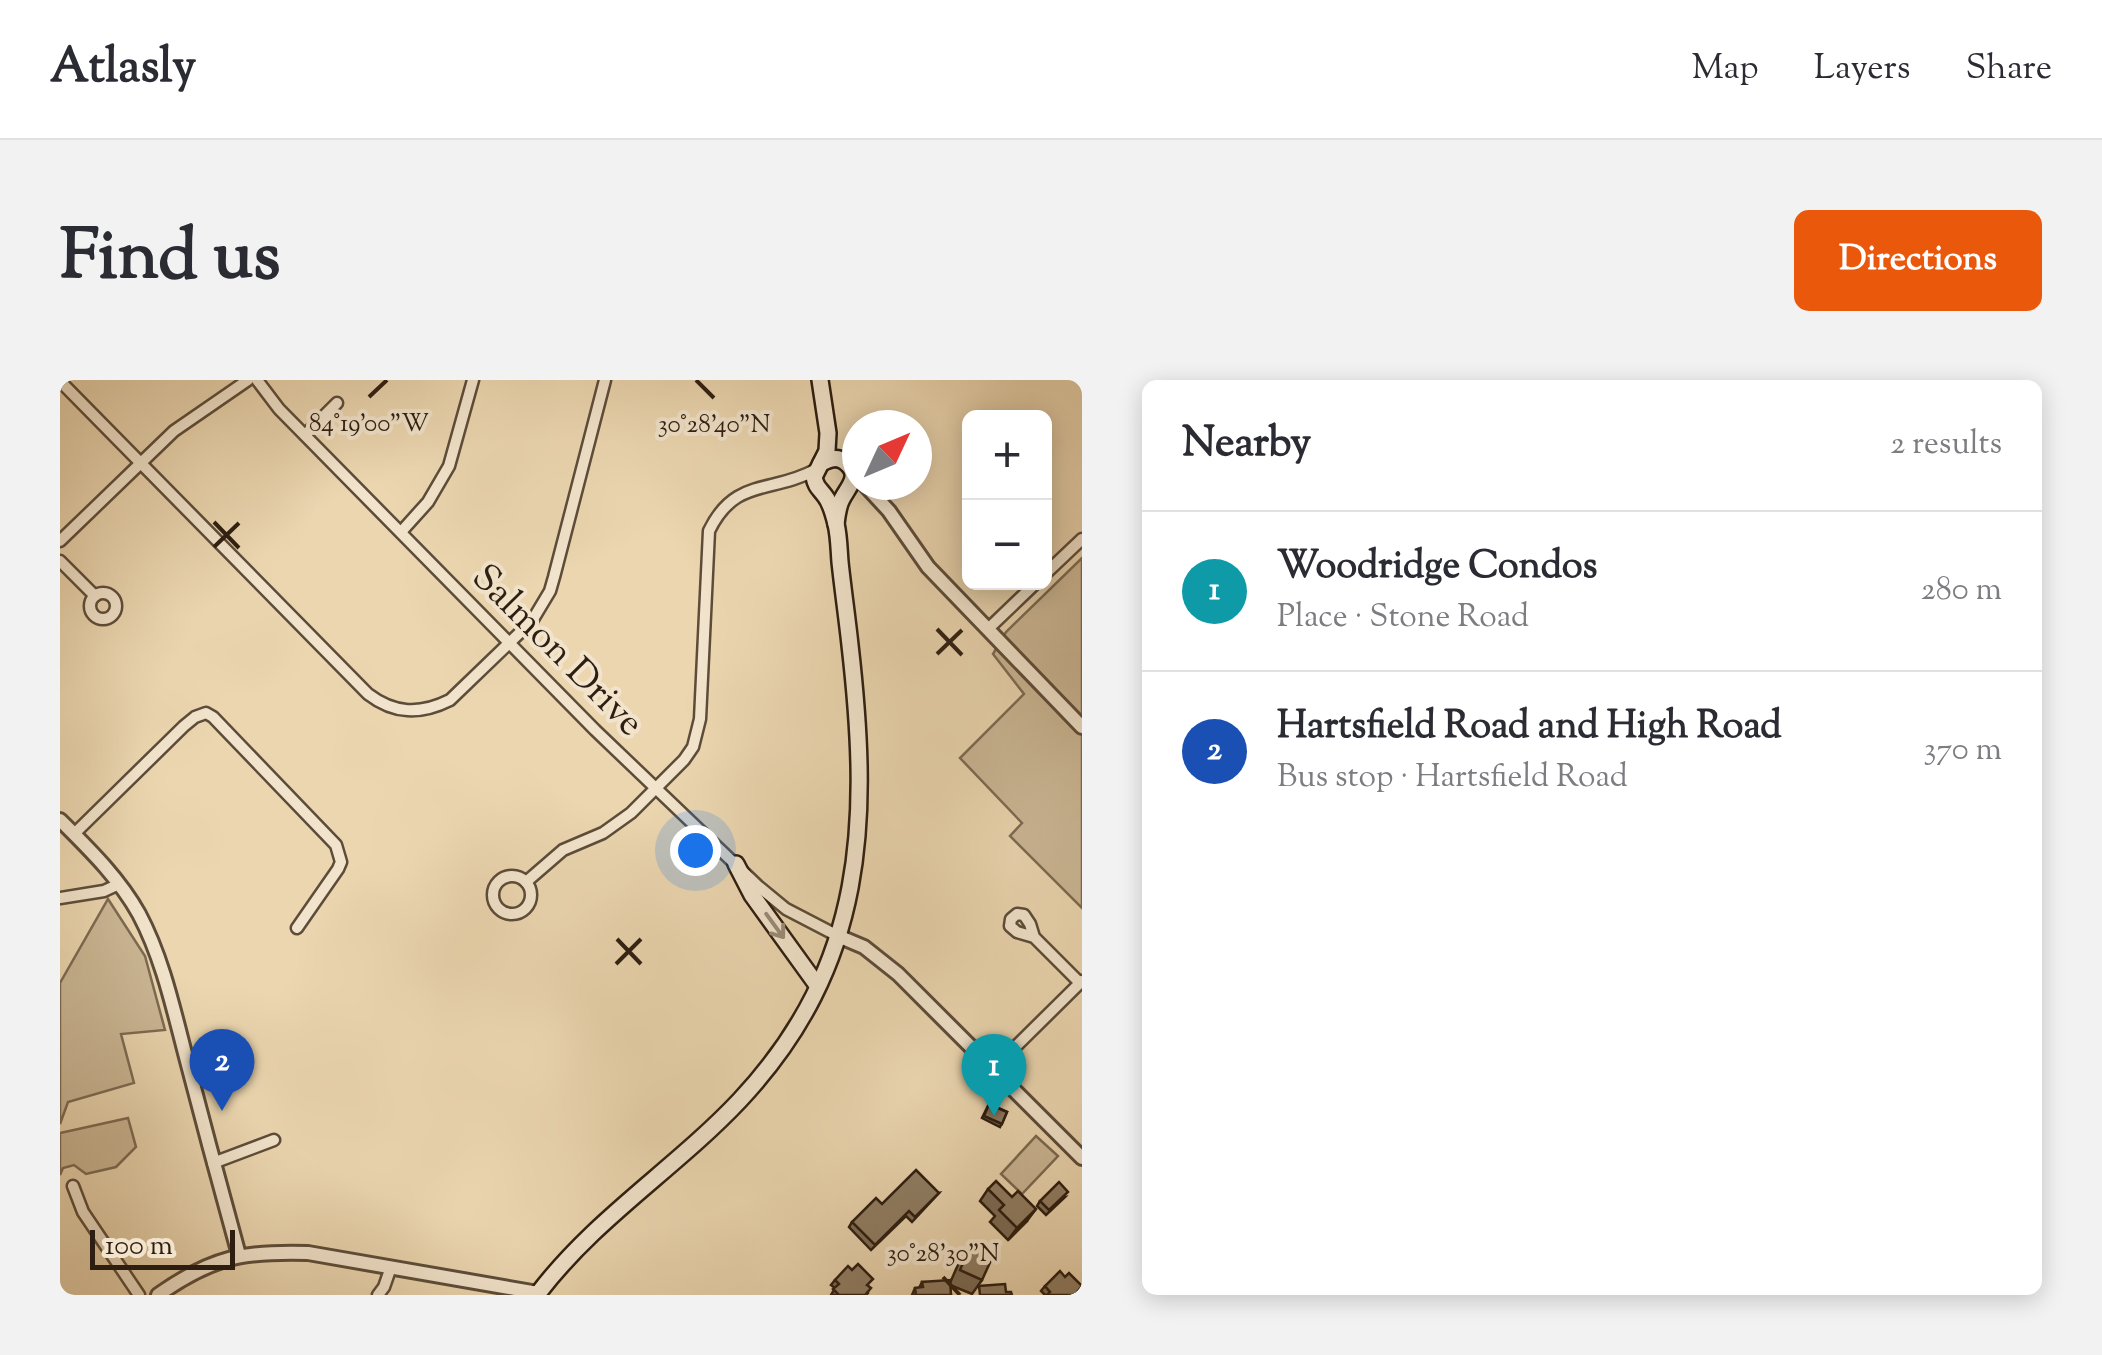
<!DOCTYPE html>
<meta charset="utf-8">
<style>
:root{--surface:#fff;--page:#f2f2f3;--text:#2b2b33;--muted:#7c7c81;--line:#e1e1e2;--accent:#ea580c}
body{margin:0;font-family:"Sorts Mill Goudy",serif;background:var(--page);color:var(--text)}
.controls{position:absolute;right:30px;top:30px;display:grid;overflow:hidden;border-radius:15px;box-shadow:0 5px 25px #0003}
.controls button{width:90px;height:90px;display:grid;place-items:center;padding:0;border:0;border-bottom:2px solid var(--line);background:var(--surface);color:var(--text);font:50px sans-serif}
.compass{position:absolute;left:782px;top:30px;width:90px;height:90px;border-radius:50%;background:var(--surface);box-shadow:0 5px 25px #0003;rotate:46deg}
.scale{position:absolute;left:30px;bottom:25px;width:145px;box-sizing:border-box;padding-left:10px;border:5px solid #2d1e11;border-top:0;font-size:28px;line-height:35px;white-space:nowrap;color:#2d1e11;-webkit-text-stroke:8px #f2e4cc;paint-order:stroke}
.you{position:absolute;left:635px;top:470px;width:35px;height:35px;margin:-25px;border:8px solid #fff;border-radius:50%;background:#1a73e8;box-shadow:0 0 0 15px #1a73e833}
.badge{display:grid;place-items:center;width:65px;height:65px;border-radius:50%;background:var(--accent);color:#fff;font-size:32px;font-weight:700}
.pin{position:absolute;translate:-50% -82px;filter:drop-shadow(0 2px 5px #0008)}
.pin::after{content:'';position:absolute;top:52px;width:35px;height:30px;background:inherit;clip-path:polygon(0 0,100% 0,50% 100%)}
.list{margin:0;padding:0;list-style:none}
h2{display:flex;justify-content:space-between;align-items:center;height:130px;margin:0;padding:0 40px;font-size:42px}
h2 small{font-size:32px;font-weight:400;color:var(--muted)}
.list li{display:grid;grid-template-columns:65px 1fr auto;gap:30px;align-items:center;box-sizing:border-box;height:160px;padding:0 40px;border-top:2px solid var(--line)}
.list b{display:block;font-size:38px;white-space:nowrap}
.list p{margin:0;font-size:32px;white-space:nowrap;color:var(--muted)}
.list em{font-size:32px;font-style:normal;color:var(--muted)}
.map{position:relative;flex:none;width:1022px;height:915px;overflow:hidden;border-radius:15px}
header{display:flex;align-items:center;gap:60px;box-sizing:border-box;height:140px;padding:0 50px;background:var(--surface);border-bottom:2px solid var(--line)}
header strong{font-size:48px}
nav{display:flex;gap:55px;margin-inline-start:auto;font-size:35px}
.intro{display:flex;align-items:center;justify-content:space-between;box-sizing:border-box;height:240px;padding:0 60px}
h1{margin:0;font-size:70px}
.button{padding:25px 45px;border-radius:15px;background:var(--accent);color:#fff;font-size:35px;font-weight:700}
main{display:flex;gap:60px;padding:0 60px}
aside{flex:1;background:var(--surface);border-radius:15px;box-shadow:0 5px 25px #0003}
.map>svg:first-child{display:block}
.green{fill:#cbb795;stroke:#7c6a53;stroke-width:2.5}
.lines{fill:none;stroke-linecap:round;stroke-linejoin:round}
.minor-casing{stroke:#5c4c39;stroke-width:15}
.tertiary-casing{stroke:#5c4c39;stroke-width:18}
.secondary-casing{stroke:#2d1e11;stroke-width:20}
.minor{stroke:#f2e4cc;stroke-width:10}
.tertiary{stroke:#f2e4cc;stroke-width:12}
.secondary{stroke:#f2e4cc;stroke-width:15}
.wall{fill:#7c6c56;stroke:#2d1e11;stroke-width:2.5}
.shaded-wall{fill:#655846;stroke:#2d1e11;stroke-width:2.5}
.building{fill:#907e64;stroke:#2d1e11;stroke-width:2.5}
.oneway{stroke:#998b78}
.ticks{fill:none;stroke:#2d1e11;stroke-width:4}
.labels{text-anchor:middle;stroke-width:8;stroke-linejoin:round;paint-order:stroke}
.street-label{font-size:38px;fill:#2d1e11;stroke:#f2e4cc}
.ticks-label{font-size:25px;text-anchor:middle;fill:#2d1e11;stroke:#f2e4cc;stroke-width:8;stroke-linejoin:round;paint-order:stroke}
</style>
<header>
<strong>Atlasly</strong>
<nav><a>Map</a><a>Layers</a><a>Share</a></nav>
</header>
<div class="intro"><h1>Find us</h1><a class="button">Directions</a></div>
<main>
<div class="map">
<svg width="1022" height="915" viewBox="0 0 1022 915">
<rect width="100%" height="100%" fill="#ebd6b0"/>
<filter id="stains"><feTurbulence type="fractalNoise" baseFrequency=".002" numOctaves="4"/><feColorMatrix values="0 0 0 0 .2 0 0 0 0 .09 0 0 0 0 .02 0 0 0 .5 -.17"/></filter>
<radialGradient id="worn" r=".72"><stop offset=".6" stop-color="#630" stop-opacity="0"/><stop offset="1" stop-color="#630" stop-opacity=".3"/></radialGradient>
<!-- green -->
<g class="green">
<path d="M1022,178V528L950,456L962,443L900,378L964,314L933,274L946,252Z"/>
<path d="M48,519L85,576L105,650L61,654L74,703L8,722L0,744V603Z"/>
<path d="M68,738L76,767L56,787L26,794L14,785L3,788L0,795V753Z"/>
<path d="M976,756L998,776L962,814L941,794Z"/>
</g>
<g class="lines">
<defs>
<g id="minor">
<path d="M197,0L219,29L535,350L698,506L726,529L778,556"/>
<path d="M0,1L308,314C334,334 360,335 390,320L472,241L490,211L494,197L545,0"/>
<path d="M245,55L277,23"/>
<path d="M341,152L368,122L389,86L413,0"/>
<path d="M0,161L114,51L188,0"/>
<path d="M0,181L35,216"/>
<path d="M984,195L1022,159"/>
<circle cx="43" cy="226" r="13"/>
<path d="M928,249L977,202"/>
<path d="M14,454L124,346L135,337L146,333L153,337L276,465L281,482L278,489L237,548"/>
<circle cx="452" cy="515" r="19"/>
<path d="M466,502L503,470L543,453L571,433L624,380L633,367L640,339L649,151C675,97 711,114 755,90"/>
<path d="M0,518L44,511L59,504"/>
<path d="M974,557L957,552L950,546L951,539L957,534L964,535L970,544L974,557L1020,603"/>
<path d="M933,689L1022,601"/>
<path d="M153,783L214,760"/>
<path d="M13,806L23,832L79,915"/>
<path d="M318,915L324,907L331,887"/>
</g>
<g id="tertiary">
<path d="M805,105L829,131L868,187L1022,347"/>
<path d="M0,440C29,469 59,498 79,534C103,579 114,632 127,681C144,746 161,810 179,875"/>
<path d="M778,556L804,567L838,594L1022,778"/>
<path d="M98,915C152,877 183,871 248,873L478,913"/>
</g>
<g id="secondary">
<path d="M761,83C770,79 777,76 785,82C802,95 788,107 782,119C778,126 777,136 776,144"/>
<path d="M676,484L692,515L757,605"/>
<path d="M477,915C534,839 615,789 680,720C807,584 810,440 790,265C787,237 783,210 780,182C779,170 779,156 776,144C774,136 770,122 765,116C759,108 756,107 754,97L767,71L768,53L760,0"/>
</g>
</defs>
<!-- minor casing -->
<use href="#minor" class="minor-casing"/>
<!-- tertiary casing -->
<use href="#tertiary" class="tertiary-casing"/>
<!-- secondary casing -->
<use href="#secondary" class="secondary-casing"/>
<!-- minor -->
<use href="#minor" class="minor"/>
<!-- tertiary -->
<use href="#tertiary" class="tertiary"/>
<!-- secondary -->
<use href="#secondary" class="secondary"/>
</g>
<!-- wall -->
<g class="wall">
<path d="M929,724L947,732L940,747L922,738Z"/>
<path d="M928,809L967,841L948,860L930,842L935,836L920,821Z"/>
<path d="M879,813L852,842L846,836L811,870L789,847L792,842L822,824Z"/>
<path d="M1005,817L986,835L977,826L980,821Z"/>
<path d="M910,866L922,900L912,914L890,905L891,915H852L855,908H859L862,902L890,903L900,880Z"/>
<path d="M792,890L808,905V913L806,915H771L775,908L771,905L775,900Z"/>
<path d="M985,906L1019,912L1022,915H985L981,911Z"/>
</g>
<!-- shaded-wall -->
<path class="shaded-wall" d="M976,829L967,841L948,860L957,848Z"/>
<!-- building -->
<g class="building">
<path d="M929,724L947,732L942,744L924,736Z"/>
<path d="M856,790L879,813L855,837L849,831L815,865L792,842L816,818L822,824Z"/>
<path d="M936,801L952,817L958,811L976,829L957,848L939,830L944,825L928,809Z"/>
<path d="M999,802L1008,812L989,830L980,821Z"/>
<path d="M910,866L933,876L922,900L900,890Z"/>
<path d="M798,884L813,899L807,905L811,908L805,915H779L773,909L779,904L775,900L788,886L792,890Z"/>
<path d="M1000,891L1005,897L1009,893L1022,906L1018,911L1022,915H987L990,912L985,906Z"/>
<path d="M890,900L891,915H856L855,908L863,907L862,902Z"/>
<path d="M945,904L946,912H951L952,915H920L919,906Z"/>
</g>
<!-- one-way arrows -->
<defs><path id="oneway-shaft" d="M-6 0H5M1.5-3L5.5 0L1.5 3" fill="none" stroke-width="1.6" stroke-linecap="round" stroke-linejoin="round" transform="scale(2.5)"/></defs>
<use class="oneway" href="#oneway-shaft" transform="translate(715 546) rotate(54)"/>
<!-- ticks -->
<path class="ticks" d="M636,0L654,18M309,17L327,0M154,142L179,168M154,167L179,143M877,249L902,275M877,274L902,250M557,559L581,584M556,584L581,559M883,897L900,915"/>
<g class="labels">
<!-- street labels -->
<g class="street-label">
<text transform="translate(499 269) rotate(45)" y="13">Salmon Drive</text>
</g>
</g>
<g class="ticks-label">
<text x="309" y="51">84°19'00"W</text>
<text x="654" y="52">30°28'40"N</text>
<text x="883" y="881">30°28'30"N</text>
</g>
<rect width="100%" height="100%" filter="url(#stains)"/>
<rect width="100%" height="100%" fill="url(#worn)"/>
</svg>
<div class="controls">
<button>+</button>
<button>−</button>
</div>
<svg class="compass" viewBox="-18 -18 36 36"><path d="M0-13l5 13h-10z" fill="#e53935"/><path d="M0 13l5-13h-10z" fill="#7c7c81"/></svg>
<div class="scale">100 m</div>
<div class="you"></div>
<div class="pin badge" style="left:934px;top:736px;background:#0f9aa8">1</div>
<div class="pin badge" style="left:162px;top:731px;background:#1a4fb4">2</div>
</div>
<aside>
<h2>Nearby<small>2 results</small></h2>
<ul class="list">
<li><span class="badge" style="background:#0f9aa8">1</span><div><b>Woodridge Condos</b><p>Place · Stone Road</p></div><em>280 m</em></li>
<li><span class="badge" style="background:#1a4fb4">2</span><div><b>Hartsfield Road and High Road</b><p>Bus stop · Hartsfield Road</p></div><em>370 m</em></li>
</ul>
</aside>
</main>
